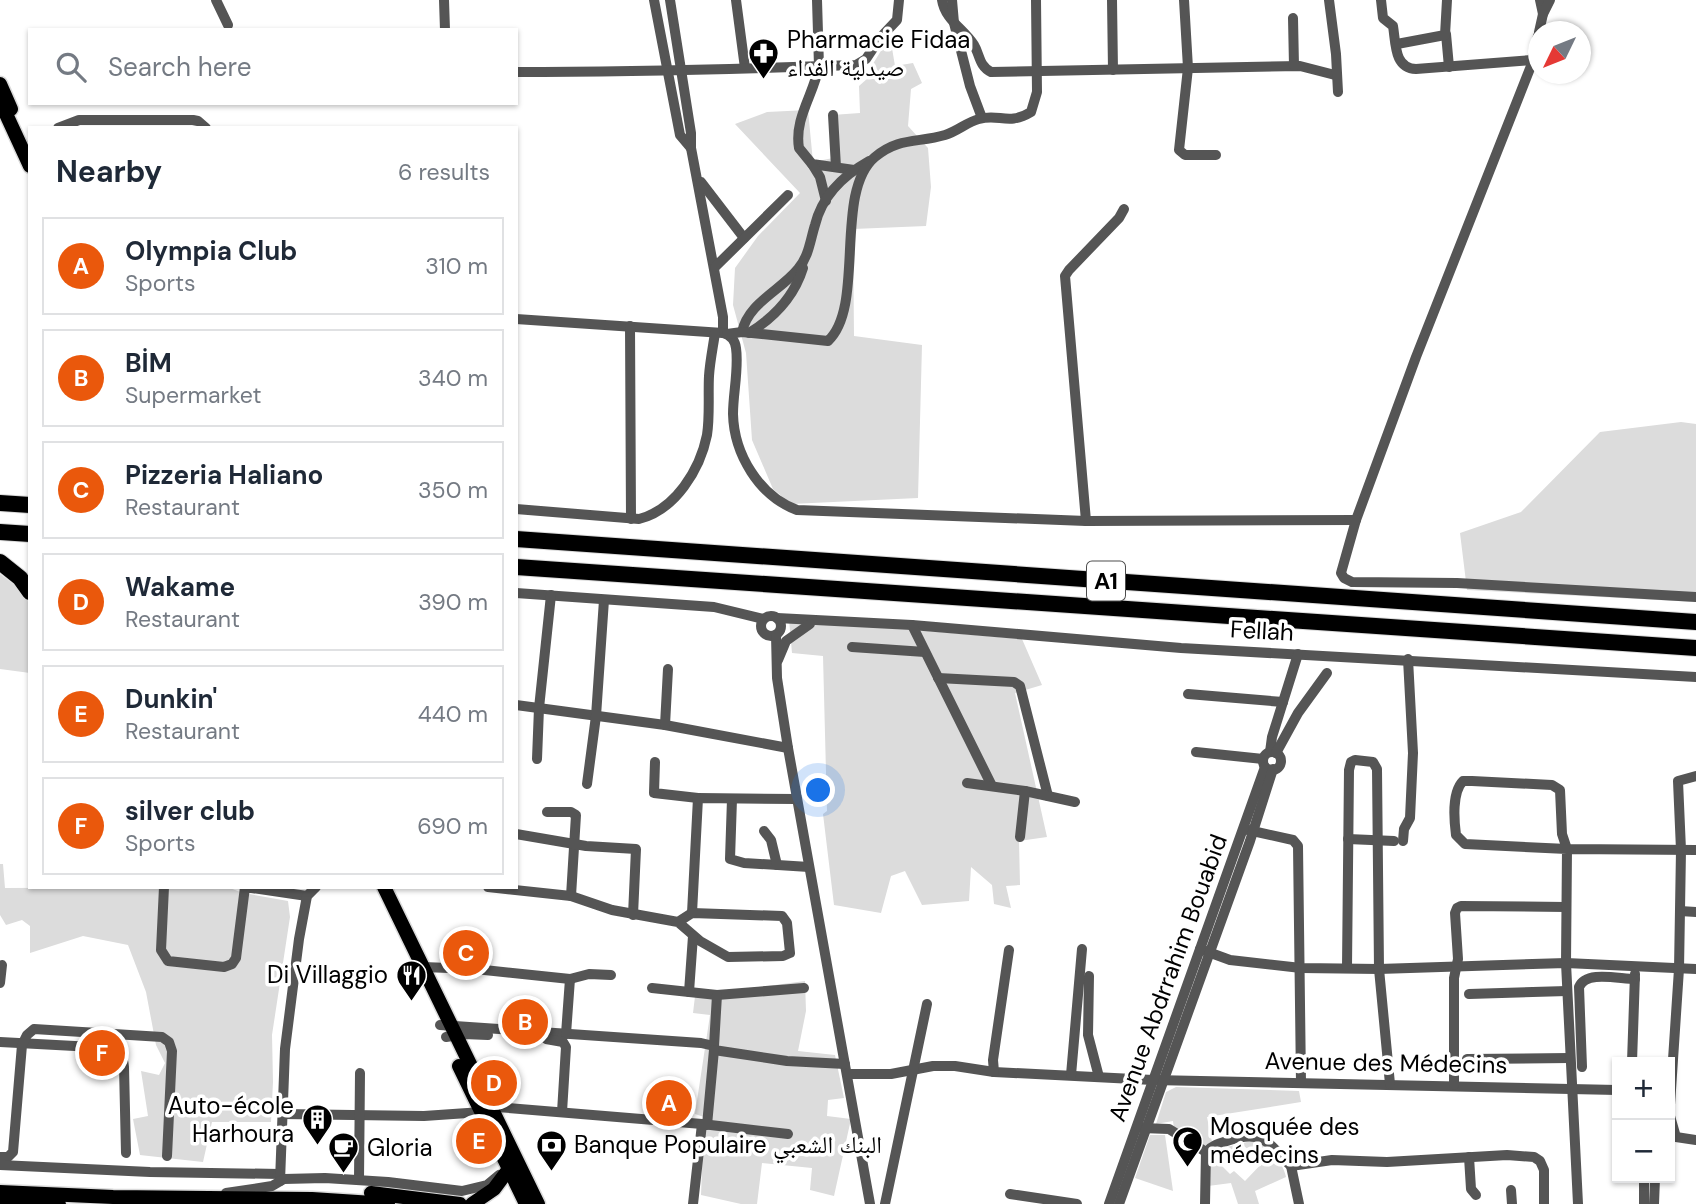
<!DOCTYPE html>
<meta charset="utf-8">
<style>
:root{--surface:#fff;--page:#f2f2f3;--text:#1f2937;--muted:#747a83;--line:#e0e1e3;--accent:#ea580c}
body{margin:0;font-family:"DM Sans","Noto Naskh Arabic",sans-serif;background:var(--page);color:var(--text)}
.controls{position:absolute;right:21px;bottom:21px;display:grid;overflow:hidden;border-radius:0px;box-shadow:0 2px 5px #0004}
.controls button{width:63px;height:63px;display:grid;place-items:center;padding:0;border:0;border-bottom:2px solid var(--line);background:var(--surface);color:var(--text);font:35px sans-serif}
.compass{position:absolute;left:1528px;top:21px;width:63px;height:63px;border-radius:50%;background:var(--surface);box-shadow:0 2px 5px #0004;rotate:227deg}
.you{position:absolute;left:819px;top:791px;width:24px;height:24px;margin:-18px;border:5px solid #fff;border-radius:50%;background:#1a73e8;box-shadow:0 0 0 10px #1a73e833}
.badge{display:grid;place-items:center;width:46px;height:46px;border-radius:50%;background:var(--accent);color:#fff;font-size:23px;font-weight:700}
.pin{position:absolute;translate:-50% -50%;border:4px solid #fff;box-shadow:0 2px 7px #0006}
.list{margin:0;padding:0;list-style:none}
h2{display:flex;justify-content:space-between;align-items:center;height:91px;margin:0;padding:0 28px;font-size:30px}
h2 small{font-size:23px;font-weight:400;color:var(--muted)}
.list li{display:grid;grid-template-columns:46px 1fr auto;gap:21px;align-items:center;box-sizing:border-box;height:98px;margin:0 14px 14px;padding:0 14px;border:2px solid var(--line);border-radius:0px}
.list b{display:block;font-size:26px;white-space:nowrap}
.list p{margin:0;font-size:23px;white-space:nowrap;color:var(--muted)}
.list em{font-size:23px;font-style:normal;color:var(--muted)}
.icon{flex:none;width:38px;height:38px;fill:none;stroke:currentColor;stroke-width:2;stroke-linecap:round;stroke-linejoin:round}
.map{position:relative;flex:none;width:1696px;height:1204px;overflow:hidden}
.search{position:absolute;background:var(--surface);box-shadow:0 2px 5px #0004;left:28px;top:28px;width:490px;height:77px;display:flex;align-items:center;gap:18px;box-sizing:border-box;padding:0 24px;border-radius:0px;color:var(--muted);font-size:26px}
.panel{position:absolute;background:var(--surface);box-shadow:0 2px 5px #0004;left:28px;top:126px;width:490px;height:763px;border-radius:0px}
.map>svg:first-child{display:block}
.green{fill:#dcdcdc}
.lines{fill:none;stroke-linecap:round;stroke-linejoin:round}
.major-casing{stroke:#dbdbdb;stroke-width:17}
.highway-casing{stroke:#dbdbdb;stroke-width:18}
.minor{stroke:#555;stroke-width:10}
.major{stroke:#000;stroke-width:14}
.highway{stroke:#000;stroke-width:16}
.labels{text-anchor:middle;stroke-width:7;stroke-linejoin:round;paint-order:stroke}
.shield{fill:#fff;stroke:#4c4c4c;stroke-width:2}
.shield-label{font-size:23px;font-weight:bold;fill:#000}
.poi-label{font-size:24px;fill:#000;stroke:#fff;text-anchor:start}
.street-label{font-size:24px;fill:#000;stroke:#fff}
</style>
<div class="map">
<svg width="1696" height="1204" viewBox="0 0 1696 1204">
<rect width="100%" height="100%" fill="#fff"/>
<!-- green -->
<g class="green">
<path d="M890,36L895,66L913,63L922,83L911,89L908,126L928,148L931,187L926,226L853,229L854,336L922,345L918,498L791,504L773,489L752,440L746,353L733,305L735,268L758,236L800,193L735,124L767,112L808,110L813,162L833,158L832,115L860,113L859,86L868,78V72Z"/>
<path d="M1681,422L1696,424V602L1467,590L1460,533L1521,512L1600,432Z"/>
<path d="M0,574L23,591L30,606V673L0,669Z"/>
<path d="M789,619L1022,639L1042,685L1015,693L1047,837L1019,841L1020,885L1006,886L1011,908L994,904L992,885L971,867L969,901L922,905L905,871L891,876L881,913L834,905L823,814L827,811L823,656L792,653Z"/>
<path d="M0,864H3L5,888L227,887L243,893L288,901L290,917L272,1035L273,1082L271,1122H212L203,1162L140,1155L133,1119L148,1116L141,1071L159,1075L165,1063L156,1045L146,992L128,945L83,936L30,953V926L22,920L6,925L0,915Z"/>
<path d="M805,981L806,1011L798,1051L835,1055L844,1098L828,1100L827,1116L851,1119L834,1196L810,1190L812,1168L762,1163L757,1204H741L701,1195L704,1117L695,1114L710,1015L693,1013L696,988L721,992Z"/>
<path d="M1176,1087L1299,1091L1301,1102L1207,1117L1212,1142L1202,1147L1174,1129L1173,1121L1156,1124L1166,1092Z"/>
<path d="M1150,1135H1165L1173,1191L1135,1178Z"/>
<path d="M1255,1140C1269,1147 1283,1162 1286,1177L1255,1191L1259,1204H1238L1231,1183L1208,1186V1156L1223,1148L1226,1152L1217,1161L1230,1174L1234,1171L1245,1181L1267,1158L1257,1148L1252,1153L1243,1145L1234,1154L1227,1147Z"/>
</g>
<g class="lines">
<defs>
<g id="major">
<path d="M0,84L11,109"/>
<path d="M0,101L30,166"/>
<path d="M384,887L538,1204"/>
<path d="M459,1066L526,1204"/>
<path d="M0,1192L113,1197L312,1199L388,1204"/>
<path d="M371,1193L460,1204"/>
<path d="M0,1202L59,1204"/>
<path d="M472,1204L494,1189L509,1169"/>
</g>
<g id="highway">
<path d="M0,503L30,505"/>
<path d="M0,532L30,534"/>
<path d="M516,539L1696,622"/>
<path d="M0,562L20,578L30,592"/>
<path d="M516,567L1696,648"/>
</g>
</defs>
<!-- major casing -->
<use href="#major" class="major-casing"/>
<!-- highway casing -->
<use href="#highway" class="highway-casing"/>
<!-- minor -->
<g class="minor">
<path d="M216,0L228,25"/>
<path d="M444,0L445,30"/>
<path d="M654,0L680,135L691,148"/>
<path d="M670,0L691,133V148L723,317V333"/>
<path d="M736,0L745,68"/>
<path d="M817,0L819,66C814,94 794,118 799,148L812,164L854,170"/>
<path d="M942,0C945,20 964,29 974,45C980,55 979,66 991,72L1300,66L1335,75"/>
<path d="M952,0L954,23L970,86L982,118"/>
<path d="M1112,0L1113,70"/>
<path d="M1184,0L1188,68L1179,150L1185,155H1216"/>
<path d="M1329,0L1336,54L1338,92"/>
<path d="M1381,0L1383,18L1393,26C1396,44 1394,68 1416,69L1532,60"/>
<path d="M1540,0L1543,14"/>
<path d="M1293,18L1294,66"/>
<path d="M1539,32L1543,14L1550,0"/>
<path d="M1446,34L1449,67"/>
<path d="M1538,36L1531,66L1416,357L1356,520L1341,573L1344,578L1352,582L1457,583L1696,597"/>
<path d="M1397,44L1445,35L1447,0"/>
<path d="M516,72C630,72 742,69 856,65L866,59L880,38L897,20L899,0"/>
<path d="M833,115L836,167"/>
<path d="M58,128L79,120H193L198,121L206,128"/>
<path d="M812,164L820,177L826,201"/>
<path d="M701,182L744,238"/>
<path d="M715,267L788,195"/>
<path d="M516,319L723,333C730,335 735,340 736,348C739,369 733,393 733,414C734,454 759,496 797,510L1086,521L1356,520"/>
<path d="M630,326L631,519"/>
<path d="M742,332C748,303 780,291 798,269C809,256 810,241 815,225C822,196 844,175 869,161"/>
<path d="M749,333C775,317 794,297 803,268"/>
<path d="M727,334L742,332L828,341C866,306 833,192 875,157C899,137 918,143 945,135C958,131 967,122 979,119C999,113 1008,126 1031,112L1037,92L1036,0"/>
<path d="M516,509L639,519C675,510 700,470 707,435C710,416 708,395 709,376C710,361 713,347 715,333"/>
<path d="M1086,521L1065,276L1069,270L1119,218L1124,209"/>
<path d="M516,593L714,607L763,619"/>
<circle cx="771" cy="626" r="10"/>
<path d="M777,618L912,625L1181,648L1696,677"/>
<path d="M912,625L992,786"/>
<path d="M776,635L777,678L788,748L870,1204"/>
<path d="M852,647L925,652"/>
<path d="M778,660L786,641L810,624"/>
<path d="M938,678L1014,682L1020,686L1048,796"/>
<path d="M1188,694L1283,702"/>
<path d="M516,705L665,725L788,748"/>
<path d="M665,725L668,669"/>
<path d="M1196,752L1263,759"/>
<path d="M1270,752L1272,737L1298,654"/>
<circle cx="1272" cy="761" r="9"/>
<path d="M1276,753L1298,713L1327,673"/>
<path d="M537,759L539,708L551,595"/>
<path d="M655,762L654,793L698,798"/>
<path d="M967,783L1025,791L1075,802"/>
<path d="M587,784L596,716L604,600"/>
<path d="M732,799L730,859L744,863L809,867"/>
<path d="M547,812H571L576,815L571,896"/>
<path d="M1248,830L1293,840L1298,846L1301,1083"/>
<path d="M764,831L771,840L777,865"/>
<path d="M516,834L586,846L636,849L633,915"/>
<path d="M1020,837L1025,791"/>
<path d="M1348,839L1394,841"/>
<path d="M1403,841L1404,829L1410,818L1413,753L1408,659"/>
<path d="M164,887L161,950L168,961L224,967L232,964L236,958L245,887L307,896"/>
<path d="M488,887L571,896L612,910L678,922L700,941L728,957L783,956L790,953L787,923L782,916L692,913L678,922"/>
<path d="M1680,911L1696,912"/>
<path d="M692,913L698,798L796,799"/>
<path d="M1200,949L1230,960L1301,968L1379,969L1566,963L1696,969"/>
<path d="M1009,950L993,1060L994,1072L1153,1080L1617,1090"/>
<path d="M423,967L475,969L570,979L589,974L611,975"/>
<path d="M1347,967L1349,770L1351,762L1355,760L1373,762L1377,769L1379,969L1390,1084"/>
<path d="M1089,976L1088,1035L1099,1077"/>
<path d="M0,983L2,965"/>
<path d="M652,988L717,995L804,988"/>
<path d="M689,992L693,936"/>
<path d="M1469,994L1567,991"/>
<path d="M440,1025L701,1043L714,1046V1050L787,1061L845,1064"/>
<path d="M566,1034L570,979"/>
<path d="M446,1037L464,1034L488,1035"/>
<path d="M546,1039L563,1042L566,1047L562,1112"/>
<path d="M0,1042L112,1048C121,1052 123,1057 124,1067L126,1153"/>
<path d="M714,1046L717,995"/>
<path d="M1467,1059L1570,1058"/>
<path d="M1632,1062L1635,974"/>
<path d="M1582,1067L1579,987C1586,970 1619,979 1635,979"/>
<path d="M847,1074H891L933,1066H955L994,1072"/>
<path d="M1071,1075L1082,949"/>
<path d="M1454,1085V978L1458,959L1455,913L1457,908L1461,906L1566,907"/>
<path d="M1670,1105L1679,969L1681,850L1678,781L1696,776"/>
<path d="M485,1106L702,1124"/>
<path d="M282,1114L424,1116L482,1112"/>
<path d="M1670,1116L1676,1137L1696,1140"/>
<path d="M707,1125L714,1050"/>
<path d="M1142,1128L1169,1129L1206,1152"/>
<path d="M0,1157H8L13,1152L22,1045L27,1035L34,1029L162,1037L169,1042L172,1051L167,1156"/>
<path d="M1469,1157L1471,1189L1476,1195"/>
<path d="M0,1165L150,1172L280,1174"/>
<path d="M1291,1166L1299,1204"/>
<path d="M359,1179L360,1073"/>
<path d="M280,1181L285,1049L299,939L307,896L316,887"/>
<path d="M1511,1190L1512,1204"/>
<path d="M226,1193L272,1186L284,1179L325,1178L388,1182L462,1191L487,1185L499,1175"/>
<path d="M1010,1194L1077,1204"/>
<path d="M693,1204L702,1124L788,1134"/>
<path d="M885,1204L927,1004"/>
<path d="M1109,1204L1265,767"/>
<path d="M1119,1204L1250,841L1273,769"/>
<path d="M1205,1204L1206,1152C1212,1145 1221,1143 1230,1140C1265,1129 1269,1145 1291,1166L1332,1160L1387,1162L1507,1155L1534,1157L1540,1161L1544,1170V1204"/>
<path d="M1578,1204L1566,963L1567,849L1562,834L1560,790L1552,785L1472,781H1463C1452,792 1454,820 1456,835L1465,844L1567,849L1696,850"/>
<path d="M1644,1204V1178"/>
<path d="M1654,1204L1655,1178"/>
</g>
<!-- major -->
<use href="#major" class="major"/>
<!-- highway -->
<use href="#highway" class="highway"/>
</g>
<!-- icons -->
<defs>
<symbol id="pharmacy-pin" viewBox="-11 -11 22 30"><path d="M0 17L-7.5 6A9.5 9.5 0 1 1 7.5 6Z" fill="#000" stroke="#fff"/><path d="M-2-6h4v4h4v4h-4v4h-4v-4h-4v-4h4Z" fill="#fff"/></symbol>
<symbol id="restaurant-pin" viewBox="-11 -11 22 30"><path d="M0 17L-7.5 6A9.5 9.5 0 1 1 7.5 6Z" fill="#000" stroke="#fff"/><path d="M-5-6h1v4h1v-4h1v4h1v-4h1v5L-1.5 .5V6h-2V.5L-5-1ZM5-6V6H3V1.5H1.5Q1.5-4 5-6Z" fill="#fff"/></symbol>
<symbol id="building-pin" viewBox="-11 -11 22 30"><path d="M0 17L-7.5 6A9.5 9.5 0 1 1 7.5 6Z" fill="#000" stroke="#fff"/><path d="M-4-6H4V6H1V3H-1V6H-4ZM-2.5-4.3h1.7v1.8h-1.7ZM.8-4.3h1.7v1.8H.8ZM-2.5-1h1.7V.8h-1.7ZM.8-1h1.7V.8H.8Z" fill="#fff"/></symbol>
<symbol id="mosque-pin" viewBox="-11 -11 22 30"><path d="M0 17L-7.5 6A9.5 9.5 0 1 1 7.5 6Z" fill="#000" stroke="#fff"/><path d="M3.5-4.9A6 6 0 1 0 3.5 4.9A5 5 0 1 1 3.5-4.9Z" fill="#fff"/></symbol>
<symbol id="bank-pin" viewBox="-11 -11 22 30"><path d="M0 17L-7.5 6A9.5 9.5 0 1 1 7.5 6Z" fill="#000" stroke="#fff"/><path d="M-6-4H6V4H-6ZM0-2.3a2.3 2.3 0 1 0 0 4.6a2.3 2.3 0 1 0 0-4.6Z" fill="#fff"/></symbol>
<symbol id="cafe-pin" viewBox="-11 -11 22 30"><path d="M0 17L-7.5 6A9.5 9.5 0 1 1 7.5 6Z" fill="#000" stroke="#fff"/><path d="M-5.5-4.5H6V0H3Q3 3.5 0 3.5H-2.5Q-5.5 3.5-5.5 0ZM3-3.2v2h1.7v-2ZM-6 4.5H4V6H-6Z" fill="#fff"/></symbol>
</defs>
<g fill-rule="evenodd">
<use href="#pharmacy-pin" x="746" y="36" width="35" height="47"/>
<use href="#restaurant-pin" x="394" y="958" width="35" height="47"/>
<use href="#building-pin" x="300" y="1102" width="35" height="47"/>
<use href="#mosque-pin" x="1170" y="1124" width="35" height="47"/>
<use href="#bank-pin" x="534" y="1128" width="35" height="47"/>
<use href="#cafe-pin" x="326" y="1130" width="35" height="47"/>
</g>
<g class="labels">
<!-- shield labels -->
<rect class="shield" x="1087" y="561.5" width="38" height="39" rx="5"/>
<g class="shield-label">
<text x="1106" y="589">A1</text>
</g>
<!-- poi labels -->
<g class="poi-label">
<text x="787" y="48">Pharmacie Fidaa<tspan x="787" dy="28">صيدلية الفداء</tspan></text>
<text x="388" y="983" text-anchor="end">Di Villaggio</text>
<text x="294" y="1114" text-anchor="end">Auto-école<tspan x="294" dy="28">Harhoura</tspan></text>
<text x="1210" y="1135">Mosquée des<tspan x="1210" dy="28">médecins</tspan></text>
<text x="574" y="1153">Banque Populaire البنك الشعبي</text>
<text x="367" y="1156">Gloria</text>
</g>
<!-- street labels -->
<g class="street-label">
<text transform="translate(1262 631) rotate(3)" y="8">Fellah</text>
<text transform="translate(1168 978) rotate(-70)" y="8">Avenue Abdrrahim Bouabid</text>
<text transform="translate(1386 1063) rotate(1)" y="8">Avenue des Médecins</text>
</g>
</g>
</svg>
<div class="controls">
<button>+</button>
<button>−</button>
</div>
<svg class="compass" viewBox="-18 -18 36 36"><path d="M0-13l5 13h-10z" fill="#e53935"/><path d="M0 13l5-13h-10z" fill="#747a83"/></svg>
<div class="you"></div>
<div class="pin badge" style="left:669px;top:1103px">A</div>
<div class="pin badge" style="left:525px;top:1022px">B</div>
<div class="pin badge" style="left:466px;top:953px">C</div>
<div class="pin badge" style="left:494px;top:1083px">D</div>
<div class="pin badge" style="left:479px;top:1141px">E</div>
<div class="pin badge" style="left:102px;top:1053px">F</div>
<div class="search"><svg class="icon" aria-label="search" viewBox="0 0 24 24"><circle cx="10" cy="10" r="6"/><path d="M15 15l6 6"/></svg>Search here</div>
<section class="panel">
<h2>Nearby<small>6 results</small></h2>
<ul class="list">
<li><span class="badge">A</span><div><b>Olympia Club</b><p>Sports</p></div><em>310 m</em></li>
<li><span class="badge">B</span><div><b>BİM</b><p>Supermarket</p></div><em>340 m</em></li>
<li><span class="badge">C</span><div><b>Pizzeria Haliano</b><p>Restaurant</p></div><em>350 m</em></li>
<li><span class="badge">D</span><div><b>Wakame</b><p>Restaurant</p></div><em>390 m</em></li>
<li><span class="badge">E</span><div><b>Dunkin'</b><p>Restaurant</p></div><em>440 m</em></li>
<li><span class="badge">F</span><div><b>silver club</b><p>Sports</p></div><em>690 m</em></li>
</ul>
</section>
</div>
